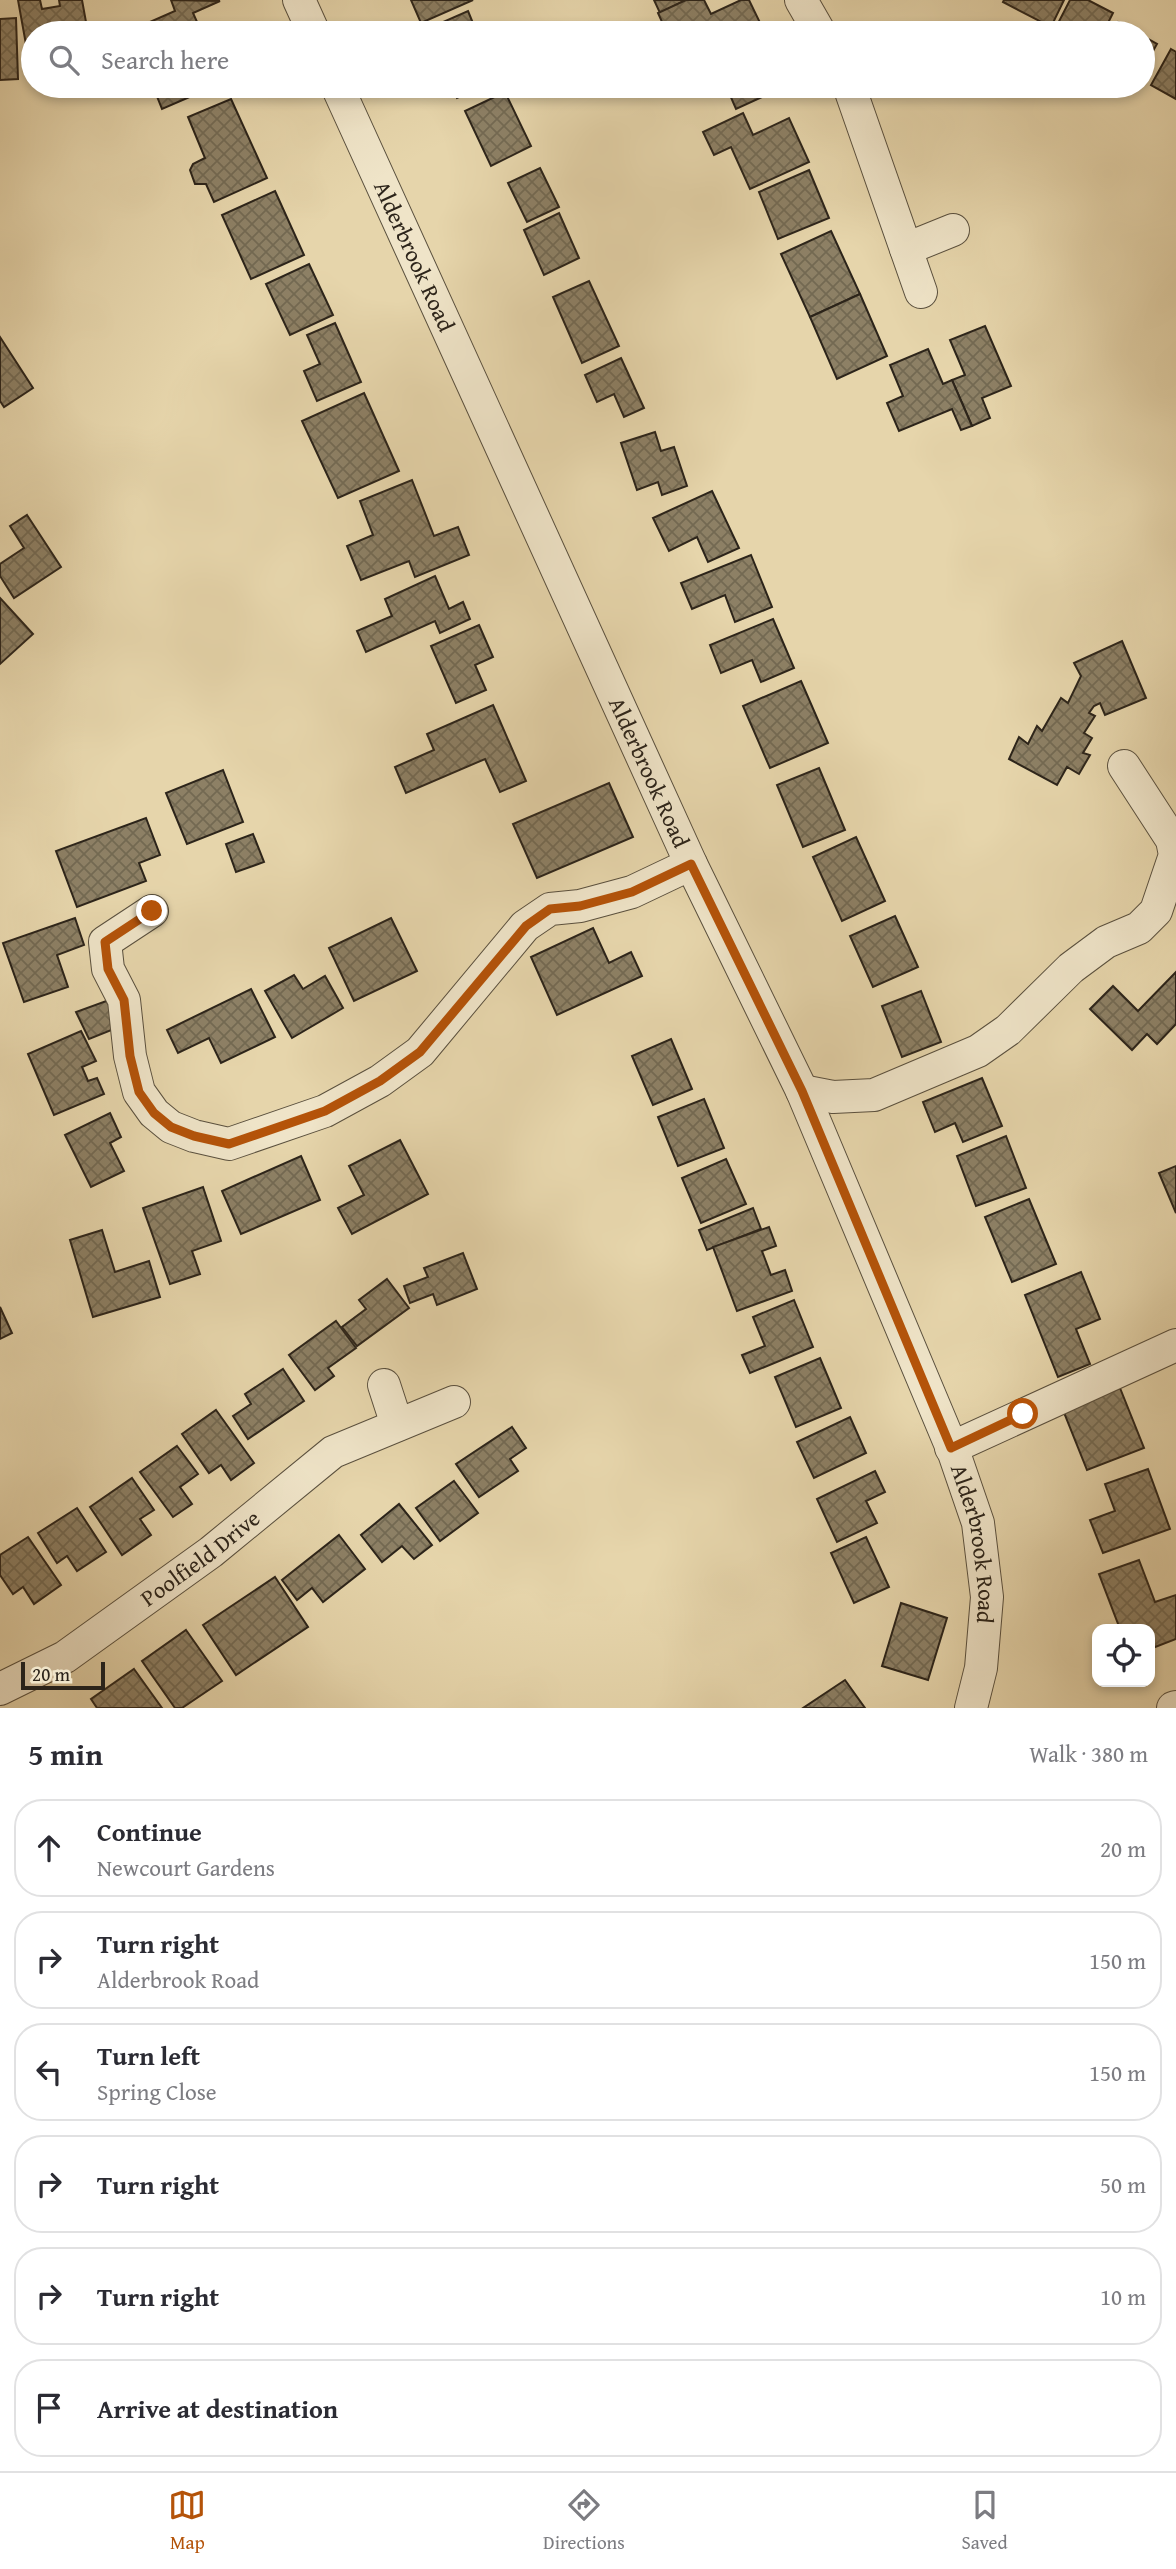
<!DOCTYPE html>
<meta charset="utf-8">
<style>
:root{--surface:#fff;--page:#f2f2f3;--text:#2b2b33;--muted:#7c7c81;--line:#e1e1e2;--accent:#b45309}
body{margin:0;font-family:"Gentium Book Plus",serif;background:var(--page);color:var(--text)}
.controls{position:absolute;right:21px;bottom:21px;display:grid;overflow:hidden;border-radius:14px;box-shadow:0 4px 10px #0003}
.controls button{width:63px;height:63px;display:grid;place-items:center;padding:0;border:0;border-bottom:2px solid var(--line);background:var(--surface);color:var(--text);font:35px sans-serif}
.scale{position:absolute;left:21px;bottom:18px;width:84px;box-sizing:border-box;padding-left:7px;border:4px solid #2c241a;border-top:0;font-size:19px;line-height:24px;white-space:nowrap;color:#2c241a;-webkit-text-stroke:5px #efe4c8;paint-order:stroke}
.stop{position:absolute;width:21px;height:21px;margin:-16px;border:5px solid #b45309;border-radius:50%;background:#fff}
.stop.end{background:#b45309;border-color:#fff;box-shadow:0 2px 7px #0008}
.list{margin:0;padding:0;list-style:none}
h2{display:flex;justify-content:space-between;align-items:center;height:91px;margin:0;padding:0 28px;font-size:30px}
h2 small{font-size:23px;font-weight:400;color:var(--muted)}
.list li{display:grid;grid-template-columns:46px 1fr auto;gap:21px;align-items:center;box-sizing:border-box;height:98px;margin:0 14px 14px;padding:0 14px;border:2px solid var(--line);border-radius:28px}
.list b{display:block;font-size:26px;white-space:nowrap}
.list p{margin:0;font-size:23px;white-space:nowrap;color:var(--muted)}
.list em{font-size:23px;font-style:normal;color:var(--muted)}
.icon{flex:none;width:38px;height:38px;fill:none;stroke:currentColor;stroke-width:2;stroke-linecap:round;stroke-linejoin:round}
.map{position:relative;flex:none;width:1176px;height:1708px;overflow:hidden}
.search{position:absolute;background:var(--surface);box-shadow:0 4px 10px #0003;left:21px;right:21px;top:21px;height:77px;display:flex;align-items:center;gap:18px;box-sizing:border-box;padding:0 24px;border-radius:38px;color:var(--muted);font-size:26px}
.sheet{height:763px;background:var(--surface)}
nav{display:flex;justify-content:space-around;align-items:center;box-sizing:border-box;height:98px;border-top:2px solid var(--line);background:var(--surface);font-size:19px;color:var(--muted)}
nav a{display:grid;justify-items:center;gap:4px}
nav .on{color:var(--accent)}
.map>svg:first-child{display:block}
.building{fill:url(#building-cross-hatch);stroke:#2c241a;stroke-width:2}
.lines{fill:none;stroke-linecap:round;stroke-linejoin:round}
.minor-casing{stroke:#5a503e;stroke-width:34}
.minor{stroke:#efe4c8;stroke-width:32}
.route{stroke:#b45309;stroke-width:9}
.labels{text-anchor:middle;stroke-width:7;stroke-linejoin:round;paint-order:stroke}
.street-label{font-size:23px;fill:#2c241a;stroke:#efe4c8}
</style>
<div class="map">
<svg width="1176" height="1708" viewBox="0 0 1176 1708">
<defs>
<pattern id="building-cross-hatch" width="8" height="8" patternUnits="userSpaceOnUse" patternTransform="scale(1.75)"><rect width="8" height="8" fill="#8d8065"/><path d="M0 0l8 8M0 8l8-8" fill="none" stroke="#736952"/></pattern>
</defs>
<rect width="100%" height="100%" fill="#e6d5ab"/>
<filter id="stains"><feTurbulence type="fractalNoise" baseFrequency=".00286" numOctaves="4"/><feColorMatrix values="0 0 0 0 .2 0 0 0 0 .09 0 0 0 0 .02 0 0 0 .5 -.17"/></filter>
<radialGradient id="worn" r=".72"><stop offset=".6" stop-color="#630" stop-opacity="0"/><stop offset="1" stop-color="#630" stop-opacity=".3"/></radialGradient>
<!-- building -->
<g class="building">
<path d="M18,0H40L42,9L60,6L59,0H82L88,33H33V49L27,50Z"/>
<path d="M171,0L220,1L193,13L202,33H125L175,11Z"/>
<path d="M411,0H473L421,23Z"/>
<path d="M654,0H686L660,13Z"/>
<path d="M686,0H704L711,14L741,0H749L765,33H698L694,25L677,33H667L658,13Z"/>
<path d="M1004,0H1064L1051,27L1003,2Z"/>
<path d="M1070,0H1088L1113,13L1103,33H1053Z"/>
<path d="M468,11L477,33H428L427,29Z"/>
<path d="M16,18L18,79L0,80V19Z"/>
<path d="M1118,22L1138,33H1112Z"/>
<path d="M1143,36L1157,44L1143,69Z"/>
<path d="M1171,49L1176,52V99L1151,85Z"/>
<path d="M141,86H215L162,109L156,94L152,96L145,93Z"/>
<path d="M452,86H484L457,98Z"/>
<path d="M726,86H786L736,109Z"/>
<path d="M505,92L531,146L491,166L465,111Z"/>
<path d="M231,99L267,178L214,202L206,184H195L190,170L193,164L205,158L188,117Z"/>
<path d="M743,113L753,135L789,118L809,162L750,189L731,147L714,155L703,132Z"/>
<path d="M540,168L559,207L527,222L508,183Z"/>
<path d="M809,170L829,218L778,239L759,192Z"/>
<path d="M275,191L304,255L251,279L222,215Z"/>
<path d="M559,213L579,258L544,275L524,230Z"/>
<path d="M831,231L860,294L810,317L781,254Z"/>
<path d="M309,264L333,315L290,335L266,284Z"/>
<path d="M589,281L619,346L582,363L553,297Z"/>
<path d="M860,294L887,356L837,379L810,317Z"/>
<path d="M335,323L361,382L317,401L304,371L320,364L307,335Z"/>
<path d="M985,326L1011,386L982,398L990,418L972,426L952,380L965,375L950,340Z"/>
<path d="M0,337L33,388L4,407L0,401Z"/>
<path d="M928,349L943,384L952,380L972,426L961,430L952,409L899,431L887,403L903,396L890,365Z"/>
<path d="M621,358L644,408L624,417L614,394L597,402L585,375Z"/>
<path d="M364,393L399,471L338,498L302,421Z"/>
<path d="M655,432L661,451L674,447L687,486L662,495L658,482L637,490L621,443Z"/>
<path d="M412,480L434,536L458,527L469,555L415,577L409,561L361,580L347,546L373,535L360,501Z"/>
<path d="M712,491L739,548L708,562L697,537L669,551L653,518Z"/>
<path d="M27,515L61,567L14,598L0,576V564L24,548L10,526Z"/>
<path d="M751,555L772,607L735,622L725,595L692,609L681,583Z"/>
<path d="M435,576L449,609L463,602L470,619L440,633L435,621L366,652L357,631L392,616L385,599Z"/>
<path d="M0,598L33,634L0,664Z"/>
<path d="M773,619L794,668L761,682L752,660L721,673L710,645Z"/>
<path d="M479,625L493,657L475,665L486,690L456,703L431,646Z"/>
<path d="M1122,641L1146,698L1105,715L1100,703L1094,706L1089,713L1095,716L1084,733L1092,738L1083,753L1090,755L1079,774L1067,767L1057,785L1009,759L1019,737L1028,744L1037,726L1042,731L1061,698L1068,703L1081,676L1074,663Z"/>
<path d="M801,681L828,743L770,768L743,706Z"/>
<path d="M493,705L526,781L500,792L485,759L406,793L395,767L434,750L427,734Z"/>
<path d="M819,768L845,830L803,847L777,785Z"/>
<path d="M223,770L243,822L187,844L166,793Z"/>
<path d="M609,783L633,837L537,878L513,824Z"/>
<path d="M146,818L160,855L139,863L146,881L77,907L56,851Z"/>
<path d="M253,834L264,862L236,872L226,844Z"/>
<path d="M856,837L885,901L842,921L813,857Z"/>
<path d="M895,916L918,967L873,987L850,936Z"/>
<path d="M75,918L84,945L57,955L68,987L24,1002L3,943Z"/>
<path d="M391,918L417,971L354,1001L329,948Z"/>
<path d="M593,928L609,963L631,952L642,976L557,1015L531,957Z"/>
<path d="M1176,972V1024L1157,1044L1147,1034L1132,1050L1090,1009L1113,986L1138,1011Z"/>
<path d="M294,975L303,989L325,976L343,1008L292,1038L265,991Z"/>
<path d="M251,989L275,1037L221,1063L209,1038L178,1053L167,1030Z"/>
<path d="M921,991L941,1042L902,1057L882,1006Z"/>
<path d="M109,1000L119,1027L89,1039L76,1012Z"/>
<path d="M81,1031L96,1061L82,1067L88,1081L97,1078L104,1094L54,1115L28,1054Z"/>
<path d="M671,1039L692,1089L653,1105L632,1056Z"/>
<path d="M982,1078L1002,1126L963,1142L955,1123L935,1132L923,1102Z"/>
<path d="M704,1099L724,1148L678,1166L658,1117Z"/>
<path d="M110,1113L121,1137L110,1143L124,1171L91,1187L65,1135Z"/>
<path d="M1006,1136L1026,1188L976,1206L957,1156Z"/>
<path d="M400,1140L428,1194L352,1234L338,1208L364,1195L349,1166Z"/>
<path d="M301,1156L320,1200L241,1234L222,1191Z"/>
<path d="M726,1159L746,1204L701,1223L682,1178Z"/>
<path d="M1176,1166V1213L1159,1173Z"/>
<path d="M203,1187L221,1241L192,1251L200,1274L170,1284L143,1208Z"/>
<path d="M1029,1199L1056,1264L1012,1282L985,1217Z"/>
<path d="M753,1208L761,1229L707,1250L699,1230Z"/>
<path d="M769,1227L776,1246L762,1251L771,1275L785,1270L792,1291L737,1311L713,1247Z"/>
<path d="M102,1230L115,1272L149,1261L160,1297L93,1317L70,1240Z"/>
<path d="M463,1253L477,1289L437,1305L433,1294L410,1303L404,1286L428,1277L424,1268Z"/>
<path d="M1081,1272L1100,1319L1076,1329L1090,1364L1058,1377L1025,1295Z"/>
<path d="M387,1279L409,1308L357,1346L342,1327L366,1309L359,1300Z"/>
<path d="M794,1300L813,1347L750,1373L742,1355L765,1346L753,1317Z"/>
<path d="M0,1307L12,1333L0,1339Z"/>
<path d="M336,1321L356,1348L328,1368L334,1376L315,1390L289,1355Z"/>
<path d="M820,1358L841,1408L796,1427L775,1377Z"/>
<path d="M283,1369L304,1401L248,1439L233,1416L251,1404L245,1394Z"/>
<path d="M1120,1388L1144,1448L1087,1470L1063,1410Z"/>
<path d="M216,1410L254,1463L231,1480L221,1465L209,1473L182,1434Z"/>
<path d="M850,1417L866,1453L814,1478L797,1442Z"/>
<path d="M512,1427L526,1448L510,1459L518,1471L479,1497L456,1464Z"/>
<path d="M177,1446L198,1474L180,1487L192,1504L173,1517L140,1472Z"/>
<path d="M1148,1469L1170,1529L1103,1553L1090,1520L1115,1511L1105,1484Z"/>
<path d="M875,1471L885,1492L866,1501L877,1523L837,1542L817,1499Z"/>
<path d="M132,1478L154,1510L140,1519L151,1535L122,1555L90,1507Z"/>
<path d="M454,1481L478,1513L440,1541L416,1508Z"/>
<path d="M399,1504L432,1545L414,1559L402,1546L382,1562L361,1535Z"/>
<path d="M77,1508L106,1552L77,1571L67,1556L57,1563L38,1533Z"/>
<path d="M339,1535L365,1569L323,1602L312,1588L297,1600L282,1580Z"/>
<path d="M28,1537L61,1585L34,1604L23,1587L13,1594L0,1575V1555Z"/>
<path d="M866,1537L889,1587L854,1603L831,1553Z"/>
<path d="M1139,1560L1155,1602L1176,1595V1639L1150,1649V1629H1120L1099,1574Z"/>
<path d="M275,1577L308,1627L236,1675L203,1625Z"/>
<path d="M901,1603L947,1618L928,1680L882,1666Z"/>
<path d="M186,1630L222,1681L182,1708H175L142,1661Z"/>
<path d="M134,1669L162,1708H97L91,1699Z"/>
<path d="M845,1680L865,1708H803Z"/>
</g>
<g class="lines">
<defs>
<g id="minor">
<path d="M299,0L314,33"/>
<path d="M801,0L820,33"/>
<path id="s1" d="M337,86L691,864L802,1091L954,1453L978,1523L987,1597L981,1668L971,1708"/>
<path d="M849,86L921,292"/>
<path d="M906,249L953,230"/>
<path d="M152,911L105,942L108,969L124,1000L130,1056L139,1092L154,1113L171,1127L194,1136L229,1144L325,1111L380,1081L420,1052L525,926L550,909L580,906L632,892L691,864"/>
<path d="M802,1091L833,1097L874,1095L978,1051L1008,1030L1071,968L1106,942L1139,928L1156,911L1175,855L1172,840L1124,766"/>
<path d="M384,1385L397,1425"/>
<path d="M951,1448L1176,1345"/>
<path id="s2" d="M0,1689L65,1657L211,1552L333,1452L454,1402"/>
<path d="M1173,1708L1176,1707"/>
</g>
</defs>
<!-- minor casing -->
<use href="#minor" class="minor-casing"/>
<!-- minor -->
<use href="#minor" class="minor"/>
</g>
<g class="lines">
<!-- route -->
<path class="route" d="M152,911L105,942L108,969L124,1000L130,1056L139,1092L154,1113L171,1127L194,1136L229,1144L325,1111L380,1081L420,1052L526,926L550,909L580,906L632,892L691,864L802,1091L951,1448L1023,1414"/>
</g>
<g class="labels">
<!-- street labels -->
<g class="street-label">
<text dy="8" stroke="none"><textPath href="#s1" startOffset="187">Alderbrook Road</textPath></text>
<text dy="8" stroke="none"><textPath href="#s1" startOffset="754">Alderbrook Road</textPath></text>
<text dy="8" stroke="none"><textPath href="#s1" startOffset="1594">Alderbrook Road</textPath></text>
<text dy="8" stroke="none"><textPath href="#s2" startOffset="240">Poolfield Drive</textPath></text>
</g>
</g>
<rect width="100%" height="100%" filter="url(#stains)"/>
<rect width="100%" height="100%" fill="url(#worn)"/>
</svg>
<div class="controls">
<button><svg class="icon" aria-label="locate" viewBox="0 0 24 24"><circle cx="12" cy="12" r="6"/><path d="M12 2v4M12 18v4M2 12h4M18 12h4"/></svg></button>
</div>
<div class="scale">20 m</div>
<div class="stop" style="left:1023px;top:1414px"></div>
<div class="stop end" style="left:152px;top:911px"></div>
<div class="search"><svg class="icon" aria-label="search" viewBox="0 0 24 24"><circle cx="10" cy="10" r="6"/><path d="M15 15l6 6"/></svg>Search here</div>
</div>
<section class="sheet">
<h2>5 min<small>Walk · 380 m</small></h2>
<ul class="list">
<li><svg class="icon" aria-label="ahead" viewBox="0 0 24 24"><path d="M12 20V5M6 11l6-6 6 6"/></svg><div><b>Continue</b><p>Newcourt Gardens</p></div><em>20 m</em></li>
<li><svg class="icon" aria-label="right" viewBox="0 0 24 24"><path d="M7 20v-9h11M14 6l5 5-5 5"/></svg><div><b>Turn right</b><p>Alderbrook Road</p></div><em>150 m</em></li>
<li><svg class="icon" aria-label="left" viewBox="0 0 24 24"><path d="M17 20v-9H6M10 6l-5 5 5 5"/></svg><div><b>Turn left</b><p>Spring Close</p></div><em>150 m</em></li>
<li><svg class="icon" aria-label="right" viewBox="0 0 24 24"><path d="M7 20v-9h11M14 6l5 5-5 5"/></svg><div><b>Turn right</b></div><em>50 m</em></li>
<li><svg class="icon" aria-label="right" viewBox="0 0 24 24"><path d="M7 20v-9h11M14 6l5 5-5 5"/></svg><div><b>Turn right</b></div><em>10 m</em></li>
<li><svg class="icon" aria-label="arrive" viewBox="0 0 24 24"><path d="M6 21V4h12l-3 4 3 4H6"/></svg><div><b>Arrive at destination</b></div></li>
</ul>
</section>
<nav>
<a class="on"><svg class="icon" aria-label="map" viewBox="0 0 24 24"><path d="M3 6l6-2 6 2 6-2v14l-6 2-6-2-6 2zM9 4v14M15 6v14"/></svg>Map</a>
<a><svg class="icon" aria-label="directions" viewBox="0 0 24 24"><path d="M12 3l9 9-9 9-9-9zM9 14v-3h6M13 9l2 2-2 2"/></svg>Directions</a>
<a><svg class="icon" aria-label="saved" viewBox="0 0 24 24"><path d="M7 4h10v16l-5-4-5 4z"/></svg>Saved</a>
</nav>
